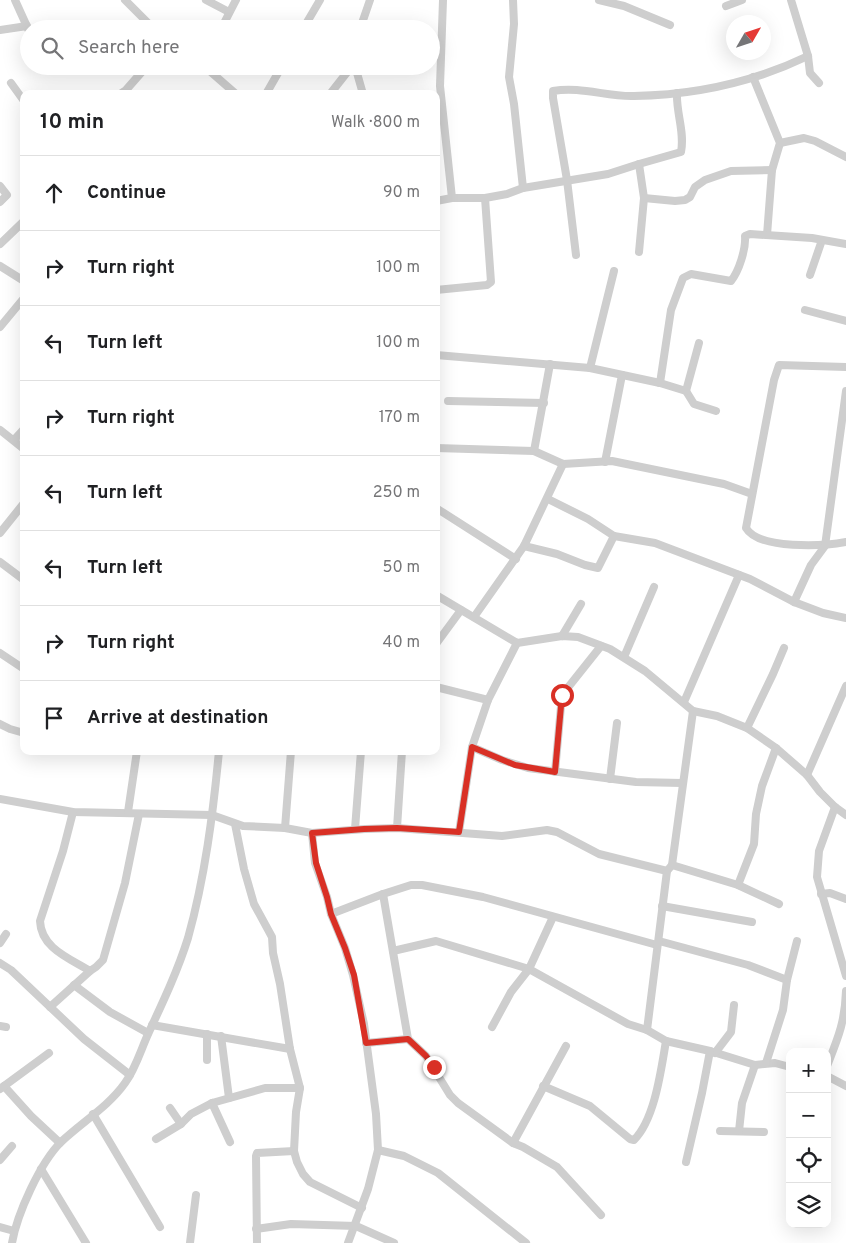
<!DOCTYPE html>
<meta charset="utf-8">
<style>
:root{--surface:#fff;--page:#f2f2f2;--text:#202124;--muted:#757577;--line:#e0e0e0}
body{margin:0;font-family:Overpass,sans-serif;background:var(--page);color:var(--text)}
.controls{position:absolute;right:15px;bottom:15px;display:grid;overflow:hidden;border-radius:10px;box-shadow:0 5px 20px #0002}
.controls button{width:45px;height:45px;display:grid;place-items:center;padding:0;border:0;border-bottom:1px solid var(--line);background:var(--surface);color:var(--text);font:25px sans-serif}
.compass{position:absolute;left:726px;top:15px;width:45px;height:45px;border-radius:50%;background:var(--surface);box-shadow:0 5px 20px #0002;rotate:51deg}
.stop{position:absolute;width:15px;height:15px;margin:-11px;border:4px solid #d93025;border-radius:50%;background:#fff}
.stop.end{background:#d93025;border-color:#fff;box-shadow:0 1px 5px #0008}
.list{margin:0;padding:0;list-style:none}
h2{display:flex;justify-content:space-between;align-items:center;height:65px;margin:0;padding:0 20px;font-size:21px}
h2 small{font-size:16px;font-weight:400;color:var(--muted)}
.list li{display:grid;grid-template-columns:32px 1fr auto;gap:15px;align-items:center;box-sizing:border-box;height:75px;padding:0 20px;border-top:1px solid var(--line)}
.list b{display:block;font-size:19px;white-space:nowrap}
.list em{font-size:16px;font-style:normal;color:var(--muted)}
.icon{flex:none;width:28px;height:28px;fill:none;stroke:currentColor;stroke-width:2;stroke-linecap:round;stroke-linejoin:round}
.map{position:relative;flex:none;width:846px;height:1243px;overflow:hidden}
.search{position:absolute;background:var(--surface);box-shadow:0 5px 20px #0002;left:20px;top:20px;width:420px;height:55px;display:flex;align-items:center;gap:12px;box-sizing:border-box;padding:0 18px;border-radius:28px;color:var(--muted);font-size:19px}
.panel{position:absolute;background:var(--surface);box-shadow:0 5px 20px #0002;left:20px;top:90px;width:420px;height:665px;border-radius:10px}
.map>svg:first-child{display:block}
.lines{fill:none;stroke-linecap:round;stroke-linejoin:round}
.minor{stroke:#cecece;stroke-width:8}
.route{stroke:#d93025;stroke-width:6}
</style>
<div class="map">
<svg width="846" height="1243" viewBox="0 0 846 1243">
<rect width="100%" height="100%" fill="#fff"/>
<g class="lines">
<!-- minor -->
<g class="minor">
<path d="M15,0L29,31"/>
<path d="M125,0L154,29"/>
<path d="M206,0L229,12"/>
<path d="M443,0L440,86L452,198"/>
<path d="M513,0L514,24L509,77L514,104L523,188"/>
<path d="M599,0L624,6L670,25"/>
<path d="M791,0L808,56L810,73L819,83"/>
<path d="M726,6L742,0"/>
<path d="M221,29L236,0"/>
<path d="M303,29L320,0"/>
<path d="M360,29L370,0"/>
<path d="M0,30L27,26"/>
<path d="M204,66L236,94"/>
<path d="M355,66L363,94"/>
<path d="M753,77L780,143L772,170L767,235"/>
<path d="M11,83L24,101"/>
<path d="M120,94L126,90L147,66"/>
<path d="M266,94L282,66"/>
<path d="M330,94L352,66"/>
<path d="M780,143L804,138L815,141L846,157"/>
<path d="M639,164L644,198L639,252"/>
<path d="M0,186L7,195L0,202"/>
<path d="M644,198L675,201L685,200L690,197L695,187L705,180L731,171L772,170"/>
<path d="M436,201L452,198H485L507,194L523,188L608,174L639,164L681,152C685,132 676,113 677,93"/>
<path d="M0,244L24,221"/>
<path d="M576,255L567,180L553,98V91C581,86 607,97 634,96C694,95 754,82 808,56"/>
<path d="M0,266L24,281"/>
<path d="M810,275L822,240"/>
<path d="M436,290L487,285L491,282L485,198"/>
<path d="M805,310L846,321"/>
<path d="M0,327L24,298"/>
<path d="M436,355L590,368L660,383L686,391L694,404L716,411"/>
<path d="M846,367L779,365L774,380L746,528C759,550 824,546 846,542"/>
<path d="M590,368L614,271"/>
<path d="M660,383L671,310L683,278L691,274L731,281C739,271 746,249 745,236L750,234L812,238L846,244"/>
<path d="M686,391L699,343"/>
<path d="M448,401L544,403"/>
<path d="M0,430L24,449"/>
<path d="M14,440L24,429"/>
<path d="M436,448L534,451L563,464L612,461L724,484L752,494"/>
<path d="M534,451L550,364"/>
<path d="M605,462L622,375"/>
<path d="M548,499L588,519L614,536"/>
<path d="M436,508L516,559"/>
<path d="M0,533L24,503"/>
<path d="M524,546L557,554L585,565L598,568L614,536L655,543L750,579L794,602L823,613L846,618"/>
<path d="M0,562L24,580"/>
<path d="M436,595L517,643L562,636L578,637L610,649L645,671L693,711L717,716L747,728L776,748L807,775L820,792L835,807L846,815"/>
<path d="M794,602L811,565L825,546L846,391"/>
<path d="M474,617L524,546L563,464"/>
<path d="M562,636L581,604"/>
<path d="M436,644L461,610"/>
<path d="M0,653L24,669"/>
<path d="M624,657L654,587"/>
<path d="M436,687L488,700"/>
<path d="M684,702L739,575"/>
<path d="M0,724L10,729L24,733"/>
<path d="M747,728L773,674L784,648"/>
<path d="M472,747L502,760L528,768L636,782L682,783"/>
<path d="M555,772L562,695L601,646"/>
<path d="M807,775L846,686"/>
<path d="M610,779L617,723"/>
<path d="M0,799L73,812L212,815L243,826L285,828L312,833L365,829L397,828L502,836L547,830L557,832L599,854L667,871"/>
<path d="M835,807L819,851L817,877L846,976"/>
<path d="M73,812L63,851L40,921C41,948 69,958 90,971L96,967L103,960L125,883L139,814"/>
<path d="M128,812L137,751"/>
<path d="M235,824L244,869L254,904L272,937L273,953L280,984L290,1049L300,1088L296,1112L294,1151L297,1162L303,1174L310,1182L362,1208"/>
<path d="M285,828L291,751"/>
<path d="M397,828L402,751"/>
<path d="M355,829L361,751"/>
<path d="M459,832L472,747L488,700L517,643"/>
<path d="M312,833L315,863L327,897L331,914L345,948L353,975L364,1024L376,1114L378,1150L368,1189L348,1243"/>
<path d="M672,865L738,885L779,904"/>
<path d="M738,885L754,844L756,814L762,786L776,748"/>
<path d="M383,894L408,1039"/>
<path d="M821,894L830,893L846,899"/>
<path d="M662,906L752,922"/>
<path d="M331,914L383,894L411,885H422L483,897L657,945"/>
<path d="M659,941L748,965L787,980"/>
<path d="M0,943L6,934"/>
<path d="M393,951L436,941L529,969L628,1024L647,1030L666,1041L710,1051L755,1065L775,1063L790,1067"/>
<path d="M0,963L11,970L84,1039L130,1075"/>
<path d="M74,985L110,1012L148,1033"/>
<path d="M50,1007L90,971"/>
<path d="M152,1025L290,1049"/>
<path d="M0,1026L6,1027"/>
<path d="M492,1027L511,992L529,969L553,917"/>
<path d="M647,1030L667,871L672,865L693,711"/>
<path d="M207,1034V1060"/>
<path d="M221,1036L229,1098"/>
<path d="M366,1043L408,1039L426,1056L450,1095L458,1103L513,1143L523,1147L557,1167L601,1215"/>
<path d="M715,1053L731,1032L734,1005"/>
<path d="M766,1063L783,1010L787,980L797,941"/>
<path d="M827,1066C838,1038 845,1022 846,991"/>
<path d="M827,1076L846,1086"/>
<path d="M4,1086L31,1116L60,1143"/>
<path d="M543,1086L590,1106L630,1139L634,1140C655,1119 661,1070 666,1041"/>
<path d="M0,1089L49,1053"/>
<path d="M212,1103L230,1142"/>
<path d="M170,1108L181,1124"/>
<path d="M93,1114L160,1227"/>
<path d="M720,1131L764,1132"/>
<path d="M739,1131L742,1103L755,1065"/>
<path d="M156,1139L181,1124L191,1114L212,1103L265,1088H300"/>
<path d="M513,1143L566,1046"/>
<path d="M378,1150L404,1156L438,1173L526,1243"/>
<path d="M0,1160L12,1146"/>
<path d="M686,1162L702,1093L710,1051"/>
<path d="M41,1169L86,1243"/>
<path d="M0,1227L14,1231"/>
<path d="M256,1229L291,1224L356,1226L394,1243"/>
<path d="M12,1243C17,1214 40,1163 61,1142C82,1122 108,1107 125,1083C136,1068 141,1049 149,1032C163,1002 178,970 188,938C205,877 213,814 219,751"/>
<path d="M190,1243L196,1195"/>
<path d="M257,1243L256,1156L257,1153L294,1151"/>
</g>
</g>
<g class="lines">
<!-- route -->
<path class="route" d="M434,1067L426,1056L408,1039L366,1043L354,975L345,948L331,914L327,897L316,863L312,833L364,829L397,828L459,832L472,747L515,765L555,772L562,695"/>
</g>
</svg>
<div class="controls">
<button>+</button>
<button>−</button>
<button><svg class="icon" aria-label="locate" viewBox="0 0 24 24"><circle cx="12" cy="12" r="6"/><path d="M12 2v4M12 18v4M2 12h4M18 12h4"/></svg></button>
<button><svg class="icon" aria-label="layers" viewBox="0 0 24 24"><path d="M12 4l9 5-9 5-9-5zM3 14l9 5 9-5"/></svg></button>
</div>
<svg class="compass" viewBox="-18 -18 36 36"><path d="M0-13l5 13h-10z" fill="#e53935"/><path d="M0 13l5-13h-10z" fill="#757577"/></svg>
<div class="stop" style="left:562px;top:695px"></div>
<div class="stop end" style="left:434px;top:1067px"></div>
<div class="search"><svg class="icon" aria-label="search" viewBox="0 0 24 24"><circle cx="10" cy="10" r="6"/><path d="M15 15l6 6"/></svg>Search here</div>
<section class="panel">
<h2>10 min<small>Walk · 800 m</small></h2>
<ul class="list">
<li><svg class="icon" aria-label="ahead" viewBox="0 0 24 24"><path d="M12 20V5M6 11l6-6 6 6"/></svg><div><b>Continue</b></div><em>90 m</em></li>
<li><svg class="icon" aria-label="right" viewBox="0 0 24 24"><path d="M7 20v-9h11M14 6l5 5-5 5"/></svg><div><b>Turn right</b></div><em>100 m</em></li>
<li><svg class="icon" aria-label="left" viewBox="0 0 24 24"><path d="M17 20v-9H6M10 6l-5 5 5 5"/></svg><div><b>Turn left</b></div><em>100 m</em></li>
<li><svg class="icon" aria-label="right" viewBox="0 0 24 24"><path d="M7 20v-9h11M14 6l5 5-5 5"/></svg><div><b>Turn right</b></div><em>170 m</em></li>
<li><svg class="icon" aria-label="left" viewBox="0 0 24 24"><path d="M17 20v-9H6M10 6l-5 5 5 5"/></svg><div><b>Turn left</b></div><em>250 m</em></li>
<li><svg class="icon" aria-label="left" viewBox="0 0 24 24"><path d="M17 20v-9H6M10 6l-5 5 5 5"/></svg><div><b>Turn left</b></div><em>50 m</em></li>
<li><svg class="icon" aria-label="right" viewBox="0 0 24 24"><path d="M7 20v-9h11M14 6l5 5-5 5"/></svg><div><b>Turn right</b></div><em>40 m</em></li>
<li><svg class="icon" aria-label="arrive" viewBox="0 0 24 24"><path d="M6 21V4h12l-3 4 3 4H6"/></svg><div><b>Arrive at destination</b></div></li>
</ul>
</section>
</div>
